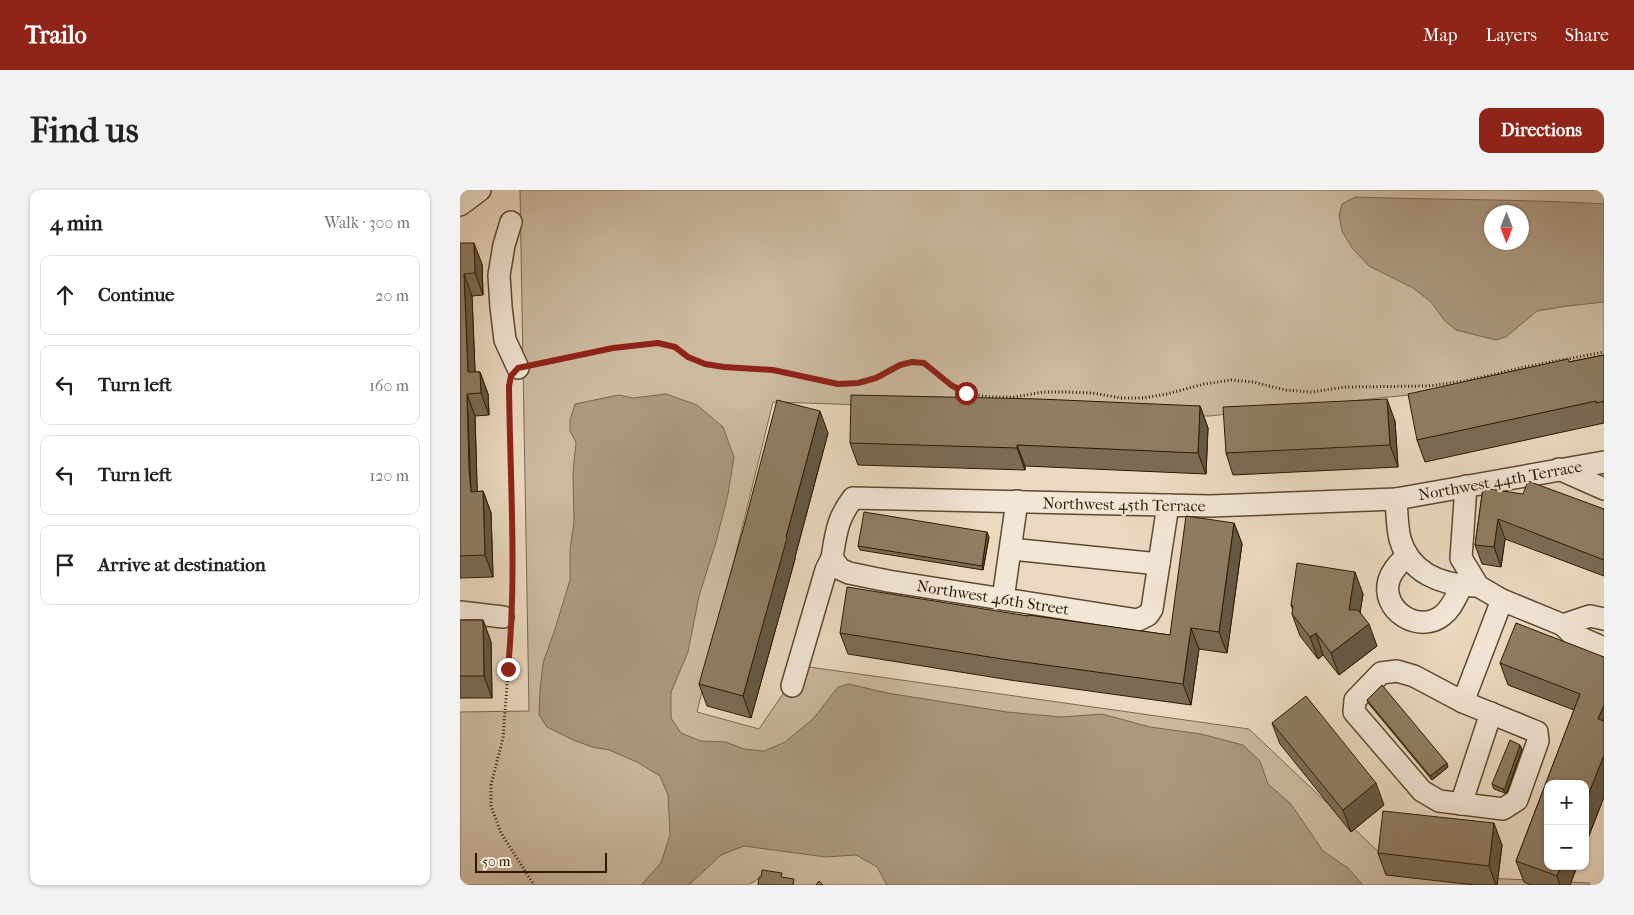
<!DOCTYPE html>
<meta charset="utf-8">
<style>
:root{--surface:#fff;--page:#f2f2f2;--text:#222;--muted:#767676;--line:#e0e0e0;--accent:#8f2418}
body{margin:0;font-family:"IM FELL French Canon",serif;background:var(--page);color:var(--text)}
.controls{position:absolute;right:15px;bottom:15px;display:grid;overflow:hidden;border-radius:10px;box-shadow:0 1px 4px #0004}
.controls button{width:45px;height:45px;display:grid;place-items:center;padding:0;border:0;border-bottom:1px solid var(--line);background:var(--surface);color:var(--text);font:25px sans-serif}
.compass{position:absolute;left:1024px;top:15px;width:45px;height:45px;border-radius:50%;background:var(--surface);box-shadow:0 1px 4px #0004;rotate:180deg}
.scale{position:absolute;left:15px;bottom:12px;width:132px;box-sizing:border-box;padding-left:5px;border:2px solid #2c1a00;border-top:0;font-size:14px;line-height:18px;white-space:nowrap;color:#2c1a00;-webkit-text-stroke:4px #f2e6d7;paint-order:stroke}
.stop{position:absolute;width:15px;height:15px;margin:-11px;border:4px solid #8f2418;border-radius:50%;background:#fff}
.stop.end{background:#8f2418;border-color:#fff;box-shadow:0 1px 5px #0008}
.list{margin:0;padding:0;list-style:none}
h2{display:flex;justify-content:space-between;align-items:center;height:65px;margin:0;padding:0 20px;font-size:21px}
h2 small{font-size:16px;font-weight:400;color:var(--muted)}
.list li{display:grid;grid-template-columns:32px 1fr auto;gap:15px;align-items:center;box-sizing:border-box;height:80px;margin:0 10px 10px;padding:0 10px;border:1px solid var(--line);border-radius:10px}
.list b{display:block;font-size:19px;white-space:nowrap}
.list em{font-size:16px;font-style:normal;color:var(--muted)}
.icon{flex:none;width:28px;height:28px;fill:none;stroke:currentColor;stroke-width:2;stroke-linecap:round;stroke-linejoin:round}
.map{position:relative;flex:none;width:1144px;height:695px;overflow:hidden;border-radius:10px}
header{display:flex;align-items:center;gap:30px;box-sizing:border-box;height:70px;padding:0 25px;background:var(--accent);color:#fff}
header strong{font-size:24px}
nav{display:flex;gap:28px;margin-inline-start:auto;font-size:18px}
.intro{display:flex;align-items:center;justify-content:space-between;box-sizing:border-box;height:120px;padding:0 30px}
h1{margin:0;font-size:35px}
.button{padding:12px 22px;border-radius:10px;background:var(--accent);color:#fff;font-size:18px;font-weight:700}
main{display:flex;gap:30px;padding:0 30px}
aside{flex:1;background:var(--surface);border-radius:10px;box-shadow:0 1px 4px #0004}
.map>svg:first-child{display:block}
.green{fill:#cbb9a0;stroke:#7c6a50;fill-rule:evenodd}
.water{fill:#aa987f;stroke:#78664c;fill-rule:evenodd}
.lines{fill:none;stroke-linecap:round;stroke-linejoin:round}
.minor-casing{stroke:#5c4a30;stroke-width:24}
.path{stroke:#2c1a00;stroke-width:3;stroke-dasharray:1 2.5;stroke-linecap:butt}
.minor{stroke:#f2e6d7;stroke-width:21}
.wall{fill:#7b6c56;stroke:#2c1a00}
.shaded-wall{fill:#645846;stroke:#2c1a00}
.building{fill:#8f7d64;stroke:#2c1a00}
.route{stroke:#8f2418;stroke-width:6}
.labels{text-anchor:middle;stroke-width:4.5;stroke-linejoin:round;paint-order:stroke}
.street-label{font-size:16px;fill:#2c1a00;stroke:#f2e6d7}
</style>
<header>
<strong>Trailo</strong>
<nav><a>Map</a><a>Layers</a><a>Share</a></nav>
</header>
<div class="intro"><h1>Find us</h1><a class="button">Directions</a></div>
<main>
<aside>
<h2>4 min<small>Walk · 300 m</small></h2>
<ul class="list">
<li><svg class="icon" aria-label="ahead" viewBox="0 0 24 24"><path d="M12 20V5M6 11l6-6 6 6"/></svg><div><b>Continue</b></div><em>20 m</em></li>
<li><svg class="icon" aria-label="left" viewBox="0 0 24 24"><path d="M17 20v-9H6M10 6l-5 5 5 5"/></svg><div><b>Turn left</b></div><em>160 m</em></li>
<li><svg class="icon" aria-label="left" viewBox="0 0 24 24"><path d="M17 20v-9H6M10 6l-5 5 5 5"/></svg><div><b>Turn left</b></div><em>120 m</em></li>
<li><svg class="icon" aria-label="arrive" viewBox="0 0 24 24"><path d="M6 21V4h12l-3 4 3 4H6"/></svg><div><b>Arrive at destination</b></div></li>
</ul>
</aside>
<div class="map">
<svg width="1144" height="695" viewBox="0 0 1144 695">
<rect width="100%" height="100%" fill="#ebd9c1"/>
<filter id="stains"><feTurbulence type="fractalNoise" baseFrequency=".004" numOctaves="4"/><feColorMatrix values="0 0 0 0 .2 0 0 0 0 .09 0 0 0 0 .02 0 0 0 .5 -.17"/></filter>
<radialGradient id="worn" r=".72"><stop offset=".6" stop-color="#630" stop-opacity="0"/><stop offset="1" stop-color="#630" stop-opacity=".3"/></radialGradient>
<!-- green -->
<path class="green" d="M60,0H1144V182L1129,186L749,226L313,212L237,522L299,539L342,476L789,539L942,684L1130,693L1129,695H328L300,688L288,695H0V522L69,521ZM1032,22H1062V52H1032Z"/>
<!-- water -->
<g class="water">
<path d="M895,7C978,10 1061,9 1144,14V112L1107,116L1077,121L1046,147L1036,150L996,140L985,131L971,112L953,98L909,76L892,58L882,41L879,25L882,14ZM1032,22H1062V52H1032Z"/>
<path d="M206,204L237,215L263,237L274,267L268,304L256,352L239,406L228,462L211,502V528L221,543L241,551L266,552L284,559L304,561L325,552L353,529L378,497L389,494L427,503L547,522L601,527L642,524L690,537L741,544L783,555L800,571L808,594L831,614L863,661L888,678L903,695H427L417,677L396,665L365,667L284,656L261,665L229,695H181L201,673L210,645L208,605L200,586L177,572L149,560L132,557L113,550L87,537L79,525L80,500L83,473L95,439L110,390V360L114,332L113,283L116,252L110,241V230L115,214L159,205L173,208Z"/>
</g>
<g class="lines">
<defs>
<g id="minor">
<path d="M0,15L20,0"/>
<path d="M51,32L44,55L39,85L41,117L45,150L58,178"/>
<path d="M1099,279L1144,299"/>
<path d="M1006,296L1001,368L1018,396L1042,410L1103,435L1112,444L1144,458"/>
<path d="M936,309C937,322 937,337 940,349C950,383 981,395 1014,396"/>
<path d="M708,315L692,419L688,425L678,430L428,391L389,383L380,379L372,368C376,343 377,329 393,308L750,316L936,309L1144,272"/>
<path d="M551,359L699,374"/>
<path d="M947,365C940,373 932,380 929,390C920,420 959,445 983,425C992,418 996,406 1002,396"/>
<path d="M543,409L557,311"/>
<path d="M0,422L43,427"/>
<path d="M1103,435L1130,426L1144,429"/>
<path d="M937,481L954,486L1003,512L1077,542L1078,551L1057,610L1043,619L979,611L962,601L894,522L895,510L921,483Z"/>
<path d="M332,496L366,380L372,368"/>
<path d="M1003,512L1042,410"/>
<path d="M1001,614L1031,523"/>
</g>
</defs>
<!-- minor casing -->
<use href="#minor" class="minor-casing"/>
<!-- path -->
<g class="path">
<path d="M76,173L153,159L198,153L215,157L228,167L245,174L264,177L313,180L377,194L398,193L416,187L440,175L452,172L464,173L491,195L506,203L529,207H555L583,202H606L632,203L661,208H684L707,204L744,194L771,190L793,192L825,200L851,202L886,197L968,196L1005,191L1065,177L1144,162"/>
<path d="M49,195L53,339L52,411"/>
<path d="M51,442L43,548L31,595V616L41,643L74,695"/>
</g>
<!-- minor -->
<use href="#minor" class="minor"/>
</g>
<!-- wall -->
<g class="wall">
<path d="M0,53L22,74L23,105L12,106L15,182H20L28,204L29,225L15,226L17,300V302L23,301L31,323L33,387L0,388Z"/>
<path d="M1144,165V233L965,272L957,250L1109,172Z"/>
<path d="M740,216L748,238L746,284L565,276V280L398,275L390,253Z"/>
<path d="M935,231L938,277L773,285L766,263Z"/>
<path d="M368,243L335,367V369L291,528L247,516L239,494Z"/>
<path d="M1023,298L1144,319V386L1045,349L1041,377L1022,374L1015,355Z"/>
<path d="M774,333L782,354L767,463L739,459L731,515L550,490L388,464L380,443L568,426L710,445Z"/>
<path d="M529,347L523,380L400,360L398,356Z"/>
<path d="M903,404L900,422L917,456L879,485L863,465L858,469L840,446L832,424L833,420L831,415Z"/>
<path d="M0,430H23L31,452L32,508H0Z"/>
<path d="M1144,467V607L1110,695H1071L1064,692L1056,671L1114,520L1048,495L1040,473Z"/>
<path d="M907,510L988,577L972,590L909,514Z"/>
<path d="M812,533L924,615L891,642L820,554Z"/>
<path d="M1062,559L1047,602L1045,603L1034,599L1032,594Z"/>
<path d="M1042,655L1037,695H1015L926,685L918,663Z"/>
</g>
<!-- shaded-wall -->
<g class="shaded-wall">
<path d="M14,53L22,74L23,105L15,83Z"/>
<path d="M4,84L12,106L16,204L8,182Z"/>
<path d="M20,182L28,204L29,225L21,203Z"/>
<path d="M7,204L15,226L18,324L11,302Z"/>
<path d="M927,209L935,231L938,277L930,255Z"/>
<path d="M740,216L748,238L746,284L738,263Z"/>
<path d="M360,221L368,243L335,367V369L291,528L283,506Z"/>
<path d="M557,255L565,276V280L557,258Z"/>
<path d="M23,301L31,323L33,387L25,365Z"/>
<path d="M1038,329L1045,349L1041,377L1034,357Z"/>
<path d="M774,333L782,354L767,463L759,442Z"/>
<path d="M527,342L529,347L523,380L522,376Z"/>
<path d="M895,382L903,404L897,442L889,420Z"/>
<path d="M23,430L31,452L32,508L24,486Z"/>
<path d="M909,434L917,456L879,485L871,463Z"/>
<path d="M731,438L739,459L731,515L723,494Z"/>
<path d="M856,443L863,465L858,469L850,447Z"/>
<path d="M1144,515V545L1138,529Z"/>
<path d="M1060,555L1062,559L1047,602L1045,603L1043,599Z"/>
<path d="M1144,565V607L1125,655V613Z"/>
<path d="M987,573L988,577L972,590L970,586Z"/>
<path d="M916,593L924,615L891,642L883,620Z"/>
<path d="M1034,633L1042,655L1037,695H1036L1029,676Z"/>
<path d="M1101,676H1117L1110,695H1100L1097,686Z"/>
</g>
<!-- building -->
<g class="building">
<path d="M0,53H14L15,83L4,84L8,182H20L21,203L7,204L9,279L11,302L23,301L25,365L0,366Z"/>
<path d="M1144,165V211L1136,213V211L957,250L948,204L1108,169L1109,172Z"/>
<path d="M391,205L579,209L740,216L738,263L557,255V258L390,253Z"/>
<path d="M927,209L930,255L766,263L763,217Z"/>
<path d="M317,210L360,221L326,347L327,348L283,506L239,494L284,336Z"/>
<path d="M1068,291L1144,319V370L1038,329L1034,357L1015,355L1023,298L1063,304Z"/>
<path d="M404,322L527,342L522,376L398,356Z"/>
<path d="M726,326L774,333L759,442L731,438L723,494L542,469L380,443L387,397L568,426V425L710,445Z"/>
<path d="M837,373L895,382L889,420H898L909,434L871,463L856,443L850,447L832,424L833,416L831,415Z"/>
<path d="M0,430H23L24,486H0Z"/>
<path d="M1056,433L1144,467V515L1138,529L1144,531V565L1125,613V594H1088V676H1101L1097,686L1056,671L1120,504L1040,473Z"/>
<path d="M922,495L987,573L970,586L907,510Z"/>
<path d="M846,506L916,593L883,620L812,533Z"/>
<path d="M1050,550L1060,555L1045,598L1043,599L1032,594Z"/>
<path d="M923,621L1034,633L1029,676L918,663Z"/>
<path d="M302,680L322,683L321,687L334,689L333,695H298L299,687H301Z"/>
<path d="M359,691L363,695H356Z"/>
</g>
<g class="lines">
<!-- route -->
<path class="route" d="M48,479C57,385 50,290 49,196L51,186L58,178L153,158L198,153L215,157L228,167L245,174L264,177L313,180L378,194L398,193L416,188L440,175L452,172L464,173L491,195L506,203"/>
</g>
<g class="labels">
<!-- street labels -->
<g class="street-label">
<text transform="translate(1040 290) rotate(-10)" y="6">Northwest 44th Terrace</text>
<text transform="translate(664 314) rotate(1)" y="6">Northwest 45th Terrace</text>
<text transform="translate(533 407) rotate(9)" y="6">Northwest 46th Street</text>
</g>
</g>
<rect width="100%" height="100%" filter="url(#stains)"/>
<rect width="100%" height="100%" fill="url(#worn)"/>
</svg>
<div class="controls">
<button>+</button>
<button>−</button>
</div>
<svg class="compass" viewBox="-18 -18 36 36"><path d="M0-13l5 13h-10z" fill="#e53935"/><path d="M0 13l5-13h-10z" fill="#767676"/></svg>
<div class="scale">50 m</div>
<div class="stop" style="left:506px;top:203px"></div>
<div class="stop end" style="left:48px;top:479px"></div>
</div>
</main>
